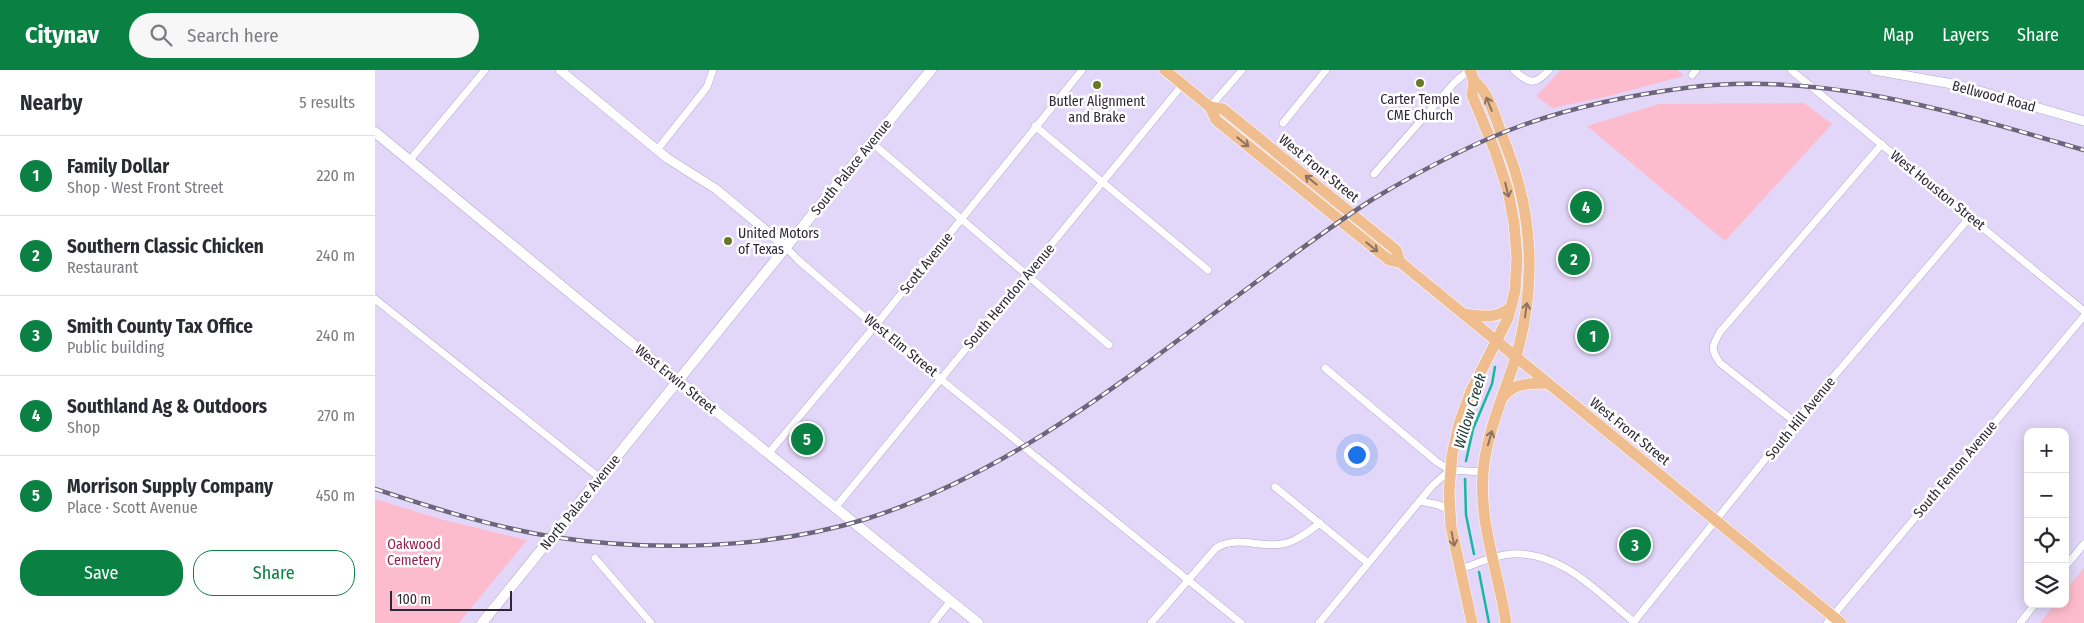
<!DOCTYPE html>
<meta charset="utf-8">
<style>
:root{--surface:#fff;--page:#f7f7f7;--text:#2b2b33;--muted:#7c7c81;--line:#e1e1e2;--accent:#0b8043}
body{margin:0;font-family:"Fira Sans Condensed",sans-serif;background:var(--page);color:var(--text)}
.controls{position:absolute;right:15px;bottom:15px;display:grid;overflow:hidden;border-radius:10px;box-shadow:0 2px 12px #0003}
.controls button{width:45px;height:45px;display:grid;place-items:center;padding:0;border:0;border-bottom:1px solid var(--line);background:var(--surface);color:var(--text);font:25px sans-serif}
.scale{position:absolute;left:15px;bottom:12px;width:122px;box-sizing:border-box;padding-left:5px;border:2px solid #2d2737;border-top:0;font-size:14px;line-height:18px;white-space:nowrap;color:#2d2737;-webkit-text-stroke:4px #fff;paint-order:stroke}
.you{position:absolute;left:981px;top:384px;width:18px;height:18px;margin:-12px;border:4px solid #fff;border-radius:50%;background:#1a73e8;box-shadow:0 0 0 8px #1a73e833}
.badge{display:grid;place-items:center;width:32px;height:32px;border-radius:50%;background:var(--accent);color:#fff;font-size:16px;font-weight:700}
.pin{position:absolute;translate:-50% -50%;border:2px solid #fff;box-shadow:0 1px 5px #0006}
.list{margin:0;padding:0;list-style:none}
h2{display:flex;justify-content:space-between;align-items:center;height:65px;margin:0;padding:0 20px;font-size:21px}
h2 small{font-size:16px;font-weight:400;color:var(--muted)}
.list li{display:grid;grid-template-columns:32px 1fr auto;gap:15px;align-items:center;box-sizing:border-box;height:80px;padding:0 20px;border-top:1px solid var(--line)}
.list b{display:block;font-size:19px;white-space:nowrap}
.list p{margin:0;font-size:16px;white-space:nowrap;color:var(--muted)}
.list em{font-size:16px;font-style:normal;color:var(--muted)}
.actions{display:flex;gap:10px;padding:15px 20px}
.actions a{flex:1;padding:11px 0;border:1px solid var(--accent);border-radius:20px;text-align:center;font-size:18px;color:var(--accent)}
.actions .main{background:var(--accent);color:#fff}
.icon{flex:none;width:28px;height:28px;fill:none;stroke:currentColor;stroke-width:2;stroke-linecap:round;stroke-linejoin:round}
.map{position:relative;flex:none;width:1709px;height:553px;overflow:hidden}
header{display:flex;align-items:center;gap:30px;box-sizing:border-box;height:70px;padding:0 25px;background:var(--accent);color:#fff}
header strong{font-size:24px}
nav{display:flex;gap:28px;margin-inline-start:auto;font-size:18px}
.search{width:350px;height:45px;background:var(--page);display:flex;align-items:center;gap:12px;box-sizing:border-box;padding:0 18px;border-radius:28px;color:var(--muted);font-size:19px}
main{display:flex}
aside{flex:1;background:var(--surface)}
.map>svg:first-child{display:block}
.green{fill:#fdbcce}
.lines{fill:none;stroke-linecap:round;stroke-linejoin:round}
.stream{stroke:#19b7a2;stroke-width:2.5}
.minor-casing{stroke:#b3a6cd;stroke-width:8}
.tertiary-casing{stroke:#b3a6cd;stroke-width:10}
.secondary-casing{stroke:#b3a6cd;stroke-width:11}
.primary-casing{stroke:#fff;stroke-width:12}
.minor{stroke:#fff;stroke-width:7}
.tertiary{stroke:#fff;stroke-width:9}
.secondary{stroke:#fff;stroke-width:10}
.primary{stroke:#efbd8e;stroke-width:11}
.rail-casing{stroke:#6d657c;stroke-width:4.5}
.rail{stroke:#fff;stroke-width:2.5;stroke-dasharray:8;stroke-linecap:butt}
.oneway{stroke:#8e7262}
.poi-dot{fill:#677827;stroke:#fff;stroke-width:2}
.labels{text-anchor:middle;stroke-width:5;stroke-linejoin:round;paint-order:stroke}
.street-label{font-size:14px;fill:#2d2737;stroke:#fff}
.poi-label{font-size:14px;fill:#2d2737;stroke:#fff}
.park-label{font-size:14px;fill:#922050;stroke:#fff}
.water-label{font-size:15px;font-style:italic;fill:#213934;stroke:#fff}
</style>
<header>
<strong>Citynav</strong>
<div class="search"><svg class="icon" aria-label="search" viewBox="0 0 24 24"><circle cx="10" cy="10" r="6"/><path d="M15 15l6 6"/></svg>Search here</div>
<nav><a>Map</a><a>Layers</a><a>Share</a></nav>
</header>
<main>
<aside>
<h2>Nearby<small>5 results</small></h2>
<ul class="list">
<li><span class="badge">1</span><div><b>Family Dollar</b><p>Shop · West Front Street</p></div><em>220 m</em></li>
<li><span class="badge">2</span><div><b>Southern Classic Chicken</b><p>Restaurant</p></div><em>240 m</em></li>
<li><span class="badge">3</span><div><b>Smith County Tax Office</b><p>Public building</p></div><em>240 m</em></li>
<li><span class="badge">4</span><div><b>Southland Ag &amp; Outdoors</b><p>Shop</p></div><em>270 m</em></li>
<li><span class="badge">5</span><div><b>Morrison Supply Company</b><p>Place · Scott Avenue</p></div><em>450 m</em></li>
</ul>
<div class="actions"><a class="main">Save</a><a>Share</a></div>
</aside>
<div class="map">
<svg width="1709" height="553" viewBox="0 0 1709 553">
<rect width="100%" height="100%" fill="#e2d7f9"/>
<!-- green -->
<g class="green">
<path d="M1186,0H1302L1309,6L1234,26L1177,38L1161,26Z"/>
<path d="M1429,33L1457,54L1350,171L1212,56L1284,34Z"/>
<path d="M0,429L65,449L152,470L84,553H0Z"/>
<path d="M1709,498V553H1665L1680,534H1690V521Z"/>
</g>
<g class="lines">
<!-- stream -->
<g class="stream">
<path d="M1091,391L1098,359L1117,314L1120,297"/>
<path d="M1090,409L1091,445L1099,484"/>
<path d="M1104,502L1114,553"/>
</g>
<defs>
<g id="minor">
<path d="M1139,0C1155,14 1159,16 1174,0"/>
<path d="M1416,0L1709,241"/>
<path d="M1317,5L1321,0"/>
<path d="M835,37L867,0"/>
<path d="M908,53L951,0"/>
<path d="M660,56L833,200"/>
<path d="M496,72L734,275"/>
<path d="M282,80L332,17L338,0"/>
<path d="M34,91L110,0"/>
<path d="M999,104L1079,13L1094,0"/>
<path d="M411,177L422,189L500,256L866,553"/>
<path d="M0,229L225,408"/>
<path d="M950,298L1062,392L1075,400L1108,402"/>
<path d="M1420,352L1345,293C1335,279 1337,276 1345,262L1507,74"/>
<path d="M393,384L500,256L707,0"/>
<path d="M900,417L993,493"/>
<path d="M1045,431L1064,435L1074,440"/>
<path d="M460,438L808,14"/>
<path d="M220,488L276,553"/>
<path d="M1690,497L1709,474"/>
<path d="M1085,499C1101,494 1119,485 1137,484C1187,481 1223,523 1259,552"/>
<path d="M558,553L576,531"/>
<path d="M776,553L841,478C861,465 885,478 907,474C921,472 934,461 945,453"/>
<path d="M944,553L1057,416L1075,400"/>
<path d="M1258,553L1420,352L1595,147"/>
<path d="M1452,553L1709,246"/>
<path d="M1645,553L1660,534"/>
</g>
<g id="tertiary">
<path d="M185,0L292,88L341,119L411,177"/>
<path d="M1499,0L1583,15L1709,51"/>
</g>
<g id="secondary">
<path d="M0,62L217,241L603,553"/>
<path d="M107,553L454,124L556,0"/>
</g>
<g id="primary">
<path d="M790,0L835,37L841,50L1014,190L1025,192L1466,553"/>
<path d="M1095,0L1099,11L1097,25L1120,81L1133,121L1139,153L1142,187L1140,221L1133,248L1096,321L1084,354L1077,385L1074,423L1076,457L1097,553"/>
<path d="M1099,11C1102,14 1107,18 1109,22C1118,35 1125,62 1132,78C1159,147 1161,220 1140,290C1128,327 1111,365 1108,403C1104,455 1124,503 1131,553"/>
<path d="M835,37L848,39L1021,180L1025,192"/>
<path d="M1089,244C1108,246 1119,250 1136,237"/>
<path d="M1128,327C1140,312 1154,314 1171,313"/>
</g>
</defs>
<!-- minor casing -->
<use href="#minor" class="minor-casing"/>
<!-- tertiary casing -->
<use href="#tertiary" class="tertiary-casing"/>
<!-- secondary casing -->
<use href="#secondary" class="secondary-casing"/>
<!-- primary casing -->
<use href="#primary" class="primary-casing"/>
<!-- minor -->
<use href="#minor" class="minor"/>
<!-- tertiary -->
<use href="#tertiary" class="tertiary"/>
<!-- secondary -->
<use href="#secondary" class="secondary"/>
<!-- primary -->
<use href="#primary" class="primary"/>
<defs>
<path id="rail" d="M0,419C58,438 118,457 179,467C279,482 394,479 491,449C643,401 766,296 892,204C927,178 962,152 998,129C1045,101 1095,74 1148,55C1199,37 1256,25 1310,18C1447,0 1579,42 1709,80"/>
</defs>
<!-- rail casing -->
<use href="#rail" class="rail-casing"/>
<!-- rail -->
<use href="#rail" class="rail"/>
</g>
<!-- one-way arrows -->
<defs><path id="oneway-shaft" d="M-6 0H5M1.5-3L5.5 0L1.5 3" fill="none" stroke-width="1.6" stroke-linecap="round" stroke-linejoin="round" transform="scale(1.25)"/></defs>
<g class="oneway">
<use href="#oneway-shaft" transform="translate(1114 34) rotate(-112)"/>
<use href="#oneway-shaft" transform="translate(868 72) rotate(39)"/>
<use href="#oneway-shaft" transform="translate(936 110) rotate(-141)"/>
<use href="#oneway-shaft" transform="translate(1132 120) rotate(76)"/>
<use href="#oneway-shaft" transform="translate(997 177) rotate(39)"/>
<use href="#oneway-shaft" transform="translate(1151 240) rotate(-82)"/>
<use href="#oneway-shaft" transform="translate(1115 368) rotate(-74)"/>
<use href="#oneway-shaft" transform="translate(1078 469) rotate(79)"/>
</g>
<!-- markers -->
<g class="poi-dot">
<circle cx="1045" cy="13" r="5"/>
<circle cx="722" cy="15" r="5"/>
<circle cx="353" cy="171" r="5"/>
</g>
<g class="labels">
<!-- street labels -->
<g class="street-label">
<text transform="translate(1619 26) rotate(15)" y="5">Bellwood Road</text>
<text transform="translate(476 97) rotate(-51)" y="5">South Palace Avenue</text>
<text transform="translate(944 98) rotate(39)" y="5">West Front Street</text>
<text transform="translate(1563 120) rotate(39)" y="5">West Houston Street</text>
<text transform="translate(551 193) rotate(-51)" y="5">Scott Avenue</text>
<text transform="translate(634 226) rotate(-50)" y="5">South Herndon Avenue</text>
<text transform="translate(526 275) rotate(39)" y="5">West Elm Street</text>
<text transform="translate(301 309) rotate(39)" y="5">West Erwin Street</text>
<text transform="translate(1425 348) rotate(-51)" y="5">South Hill Avenue</text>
<text transform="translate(1255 361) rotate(39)" y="5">West Front Street</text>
<text transform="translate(1580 399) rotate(-50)" y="5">South Fenton Avenue</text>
<text transform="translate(205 432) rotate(-51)" y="5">North Palace Avenue</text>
</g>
<!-- poi labels -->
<g class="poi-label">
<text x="1045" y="34">Carter Temple<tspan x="1045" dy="16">CME Church</tspan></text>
<text x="722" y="36">Butler Alignment<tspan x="722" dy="16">and Brake</tspan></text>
<text x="363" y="168" text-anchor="start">United Motors<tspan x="363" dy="16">of Texas</tspan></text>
</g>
<!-- park labels -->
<g class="park-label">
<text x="39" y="479">Oakwood<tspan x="39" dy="16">Cemetery</tspan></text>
</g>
<!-- water labels -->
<g class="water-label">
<text transform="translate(1095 341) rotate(-73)" y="5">Willow Creek</text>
</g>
</g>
</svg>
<div class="controls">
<button>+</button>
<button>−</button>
<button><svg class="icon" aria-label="locate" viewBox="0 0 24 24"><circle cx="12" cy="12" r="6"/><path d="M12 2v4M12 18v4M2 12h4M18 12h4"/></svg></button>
<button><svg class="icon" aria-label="layers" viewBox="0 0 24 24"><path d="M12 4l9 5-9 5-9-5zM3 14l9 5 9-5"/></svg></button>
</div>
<div class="scale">100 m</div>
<div class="you"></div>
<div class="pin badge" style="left:1218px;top:266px">1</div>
<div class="pin badge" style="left:1199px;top:189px">2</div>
<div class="pin badge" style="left:1260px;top:475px">3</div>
<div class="pin badge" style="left:1211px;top:137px">4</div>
<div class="pin badge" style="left:432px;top:369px">5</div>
</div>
</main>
